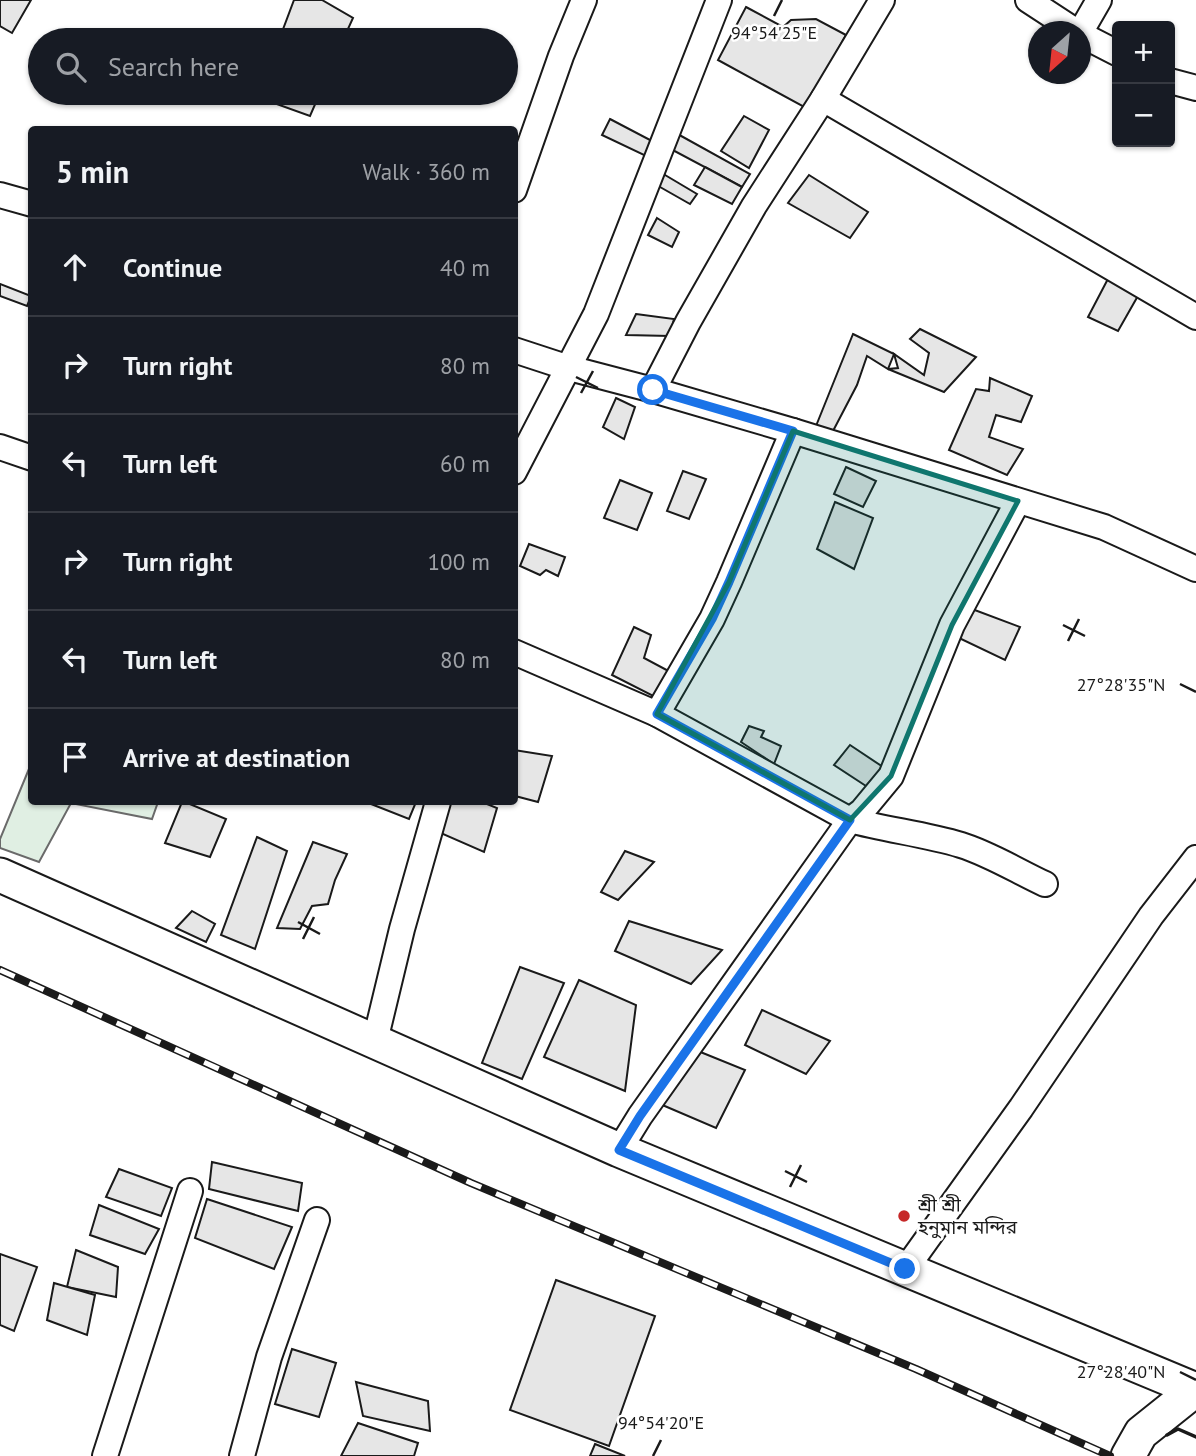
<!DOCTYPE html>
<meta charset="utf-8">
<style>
:root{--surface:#171b24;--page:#242831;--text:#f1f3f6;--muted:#9ea1a6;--line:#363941}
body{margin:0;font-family:"PT Sans","Noto Sans Bengali",sans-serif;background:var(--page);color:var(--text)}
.controls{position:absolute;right:21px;top:21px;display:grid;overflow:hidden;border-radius:7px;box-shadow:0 2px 5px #0004}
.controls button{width:63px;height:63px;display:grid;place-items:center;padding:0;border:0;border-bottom:2px solid var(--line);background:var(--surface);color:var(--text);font:35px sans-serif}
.compass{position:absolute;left:1028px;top:21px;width:63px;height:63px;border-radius:50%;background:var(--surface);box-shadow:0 2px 5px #0004;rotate:207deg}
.stop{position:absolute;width:21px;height:21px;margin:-16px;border:5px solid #1a73e8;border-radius:50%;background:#fff}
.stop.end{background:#1a73e8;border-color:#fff;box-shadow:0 2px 7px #0008}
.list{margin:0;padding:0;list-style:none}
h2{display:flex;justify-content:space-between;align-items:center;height:91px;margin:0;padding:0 28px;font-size:30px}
h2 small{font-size:23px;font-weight:400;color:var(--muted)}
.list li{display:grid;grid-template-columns:46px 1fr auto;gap:21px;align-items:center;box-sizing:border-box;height:98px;padding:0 28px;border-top:2px solid var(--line)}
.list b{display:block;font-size:26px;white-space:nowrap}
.list em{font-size:23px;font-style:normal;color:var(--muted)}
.icon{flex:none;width:38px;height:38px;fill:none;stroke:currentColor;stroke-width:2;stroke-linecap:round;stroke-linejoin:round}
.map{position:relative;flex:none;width:1196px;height:1456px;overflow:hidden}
.search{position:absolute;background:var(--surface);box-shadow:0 2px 5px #0004;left:28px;top:28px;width:490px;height:77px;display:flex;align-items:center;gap:18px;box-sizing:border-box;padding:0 24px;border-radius:38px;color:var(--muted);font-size:26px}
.panel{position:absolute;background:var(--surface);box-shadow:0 2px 5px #0004;left:28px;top:126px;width:490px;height:679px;border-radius:7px}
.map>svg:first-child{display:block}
.green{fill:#e0efe3;stroke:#6a6a6a;stroke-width:2}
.building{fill:#e6e6e6;stroke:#1a1a1a;stroke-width:2}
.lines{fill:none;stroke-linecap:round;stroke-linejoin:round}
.street-casing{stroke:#1a1a1a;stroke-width:28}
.secondary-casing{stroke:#1a1a1a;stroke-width:37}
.street{stroke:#fff;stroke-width:24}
.secondary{stroke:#fff;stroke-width:33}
.rail-casing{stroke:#1a1a1a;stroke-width:8}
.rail{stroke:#fff;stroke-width:5;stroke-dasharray:16;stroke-linecap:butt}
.wall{stroke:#1a1a1a;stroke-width:3.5}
.route{stroke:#1a73e8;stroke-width:9}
.marked{fill:#0f766e;fill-opacity:0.2;stroke:#0f766e;stroke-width:5;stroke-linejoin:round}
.ticks{fill:none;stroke:#1a1a1a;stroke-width:2.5}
.poi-dot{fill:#c62828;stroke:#fff;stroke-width:2.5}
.labels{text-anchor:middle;stroke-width:5;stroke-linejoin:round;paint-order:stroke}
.poi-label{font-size:19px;fill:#1a1a1a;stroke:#fff;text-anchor:start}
.ticks-label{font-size:18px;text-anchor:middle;fill:#1a1a1a;stroke:#fff;stroke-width:5;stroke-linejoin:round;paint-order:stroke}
</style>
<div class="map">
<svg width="1196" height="1456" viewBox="0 0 1196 1456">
<rect width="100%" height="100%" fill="#fff"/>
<!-- green -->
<path class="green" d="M31,764L32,802H158L152,819L71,803L39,862L0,848V839Z"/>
<!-- building -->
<g class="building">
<path d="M0,0H31L12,33L0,26Z"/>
<path d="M294,0H322L353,18L343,40H279Z"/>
<path d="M746,7L783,27L791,20L816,19L846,35L806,108L718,60Z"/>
<path d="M259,93H320L310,116L257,97Z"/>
<path d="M744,116L769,130L749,168L721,151Z"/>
<path d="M610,119L652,141L646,156L602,135Z"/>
<path d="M674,132L750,174L742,187L667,147Z"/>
<path d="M705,167L742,187L732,204L694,185Z"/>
<path d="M660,172L697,194L690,204L653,183Z"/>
<path d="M809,175L868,212L850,238L788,203Z"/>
<path d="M657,218L679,232L672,247L648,235Z"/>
<path d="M1110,275L1139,294L1118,331L1088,317Z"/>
<path d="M0,284L31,296L27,306L0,296Z"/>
<path d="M636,314L674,319L670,336L626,335Z"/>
<path d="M920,329L976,357L944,392L888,369L898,368L894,354L924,375L929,353L910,339Z"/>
<path d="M853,334L894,354L888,369L867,356L857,385L833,431L816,426Z"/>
<path d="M990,378L1032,396L1021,422L996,415L989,437L1023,449L1007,475L949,450L976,389L989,391Z"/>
<path d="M616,398L635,407L624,439L603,427Z"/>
<path d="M846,467L876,481L863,507L834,494Z"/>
<path d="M683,471L706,479L689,519L667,511Z"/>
<path d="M620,480L652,493L637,530L604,518Z"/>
<path d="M835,502L873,518L854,569L817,549Z"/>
<path d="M529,544L565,557L558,576L546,570L540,575L520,566Z"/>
<path d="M972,609L1020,627L1005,660L959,638Z"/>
<path d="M634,627L651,635L644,658L676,675L663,701L612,675Z"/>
<path d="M749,726L764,731L761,737L781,746L774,764L741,742Z"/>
<path d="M850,745L883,767L866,786L834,765Z"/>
<path d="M514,750L552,756L538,802L515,796L514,798Z"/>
<path d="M182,802H185L226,819L210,857L165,843Z"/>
<path d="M366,802H416L409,819Z"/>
<path d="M443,802H482L497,808L484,852L436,831Z"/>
<path d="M257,837L287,851L255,949L221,935Z"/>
<path d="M313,842L347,854L335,880L328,904L312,906L300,929L277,928Z"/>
<path d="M625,851L654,862L618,900L601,892Z"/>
<path d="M192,911L215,924L206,942L176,928Z"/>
<path d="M629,921L722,950L691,984L615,951Z"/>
<path d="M520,967L564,983L522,1079L482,1063Z"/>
<path d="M579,980L636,1005L625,1091L544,1057Z"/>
<path d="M762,1010L830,1041L806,1074L745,1045Z"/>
<path d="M693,1049L745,1070L716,1128L653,1101Z"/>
<path d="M212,1162L302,1183L298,1211L209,1189Z"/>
<path d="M119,1169L172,1188L161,1216L106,1197Z"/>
<path d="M207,1199L292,1227L274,1269L195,1238Z"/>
<path d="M99,1205L159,1229L145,1254L90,1235Z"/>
<path d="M76,1250L118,1267L116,1297L67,1287Z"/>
<path d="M0,1254L37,1267L14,1331L0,1325Z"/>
<path d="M556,1280L655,1316L609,1446L510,1410Z"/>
<path d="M54,1283L95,1295L87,1335L47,1320Z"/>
<path d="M292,1349L336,1363L319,1417L275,1404Z"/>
<path d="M356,1382L428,1401L430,1431L363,1416Z"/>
<path d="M358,1423L418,1443L414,1456H341Z"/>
<path d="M595,1444L625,1456H590Z"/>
</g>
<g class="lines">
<defs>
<g id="street">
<path d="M1028,0L1077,32"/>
<path d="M1080,33L1099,0"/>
<path d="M1080,34L1117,53"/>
<path d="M1170,81L1196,88"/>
<path d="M823,99L1196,317"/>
<path d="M514,190L561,56L584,0"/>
<path d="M0,195L32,204"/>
<path d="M514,350L569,368L653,390L793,431L1104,527L1196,569"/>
<path d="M653,390L688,322L754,206L823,99L882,0"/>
<path d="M0,447L32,458"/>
<path d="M514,472L596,314L719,0"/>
<path d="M514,652L657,714L850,820C886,830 925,834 961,845C990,854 1017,871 1045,884"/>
<path d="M657,714L712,619L729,582L793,431"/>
<path d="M375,1041L402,929L438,802"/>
<path d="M619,1150L640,1116L850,820L862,811L891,776L952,625L1018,501"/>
<path d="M905,1270L1021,1108L1151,916L1196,858"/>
<path d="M105,1456L190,1191"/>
<path d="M242,1456L269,1357L317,1220"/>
</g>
<g id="secondary">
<path d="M0,875L619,1150L1196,1390"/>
<path d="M1128,1456L1141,1433L1196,1389"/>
</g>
</defs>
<!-- street casing -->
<use href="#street" class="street-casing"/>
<!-- secondary casing -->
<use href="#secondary" class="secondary-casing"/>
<!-- street -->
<use href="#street" class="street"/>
<!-- secondary -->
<use href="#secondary" class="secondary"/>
<defs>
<path id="rail" d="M0,970L471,1183L916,1369L1110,1456"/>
</defs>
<!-- rail casing -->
<use href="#rail" class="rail-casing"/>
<!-- rail -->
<use href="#rail" class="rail"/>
<!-- wall -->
<path class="wall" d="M1167,1435L1178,1429L1196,1437"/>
</g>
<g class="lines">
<!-- route -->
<path class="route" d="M653,390L793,431L729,582L712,619L657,714L850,820L640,1116L619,1150L905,1269"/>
</g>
<!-- marked area -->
<path class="marked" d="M793,431L1018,501L952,625L891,776L850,820L657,714L729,582Z"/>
<!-- ticks -->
<path class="ticks" d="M774,16L782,0M576,377L598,388M581,393L593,371M1063,625L1085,636M1068,641L1079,619M1180,684L1196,692M298,922L320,934M303,939L314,917M785,1171L807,1182M790,1187L801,1165M1180,1372L1196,1380M653,1456L661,1440"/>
<!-- markers -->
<circle class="poi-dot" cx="904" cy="1216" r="7"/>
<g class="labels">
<!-- poi labels -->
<g class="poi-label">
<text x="918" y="1212">শ্রী শ্রী<tspan x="918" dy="22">হনুমান মন্দির</tspan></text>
</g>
</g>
<g class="ticks-label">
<text x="774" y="39">94°54'25"E</text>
<text x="1121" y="691">27°28'35"N</text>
<text x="1121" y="1378">27°28'40"N</text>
<text x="661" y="1429">94°54'20"E</text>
</g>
</svg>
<div class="controls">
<button>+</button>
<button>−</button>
</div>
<svg class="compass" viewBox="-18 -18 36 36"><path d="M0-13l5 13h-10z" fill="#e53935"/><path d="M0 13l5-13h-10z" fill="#9ea1a6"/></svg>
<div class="stop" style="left:653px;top:390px"></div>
<div class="stop end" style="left:905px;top:1269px"></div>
<div class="search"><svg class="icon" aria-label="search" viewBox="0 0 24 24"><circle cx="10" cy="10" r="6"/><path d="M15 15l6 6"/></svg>Search here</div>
<section class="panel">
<h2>5 min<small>Walk · 360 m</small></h2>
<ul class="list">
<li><svg class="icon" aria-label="ahead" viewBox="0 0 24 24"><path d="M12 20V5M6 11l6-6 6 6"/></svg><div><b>Continue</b></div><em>40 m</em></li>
<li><svg class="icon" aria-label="right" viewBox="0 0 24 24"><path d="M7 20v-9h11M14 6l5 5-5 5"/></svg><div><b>Turn right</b></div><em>80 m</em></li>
<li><svg class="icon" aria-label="left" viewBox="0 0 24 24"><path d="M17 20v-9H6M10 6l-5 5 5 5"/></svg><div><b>Turn left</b></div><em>60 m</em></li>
<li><svg class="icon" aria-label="right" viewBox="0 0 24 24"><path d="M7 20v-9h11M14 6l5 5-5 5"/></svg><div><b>Turn right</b></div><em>100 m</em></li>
<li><svg class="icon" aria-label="left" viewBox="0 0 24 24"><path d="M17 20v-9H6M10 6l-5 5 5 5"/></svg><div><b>Turn left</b></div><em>80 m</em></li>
<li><svg class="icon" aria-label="arrive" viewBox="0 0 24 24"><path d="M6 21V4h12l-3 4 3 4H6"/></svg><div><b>Arrive at destination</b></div></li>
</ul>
</section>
</div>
